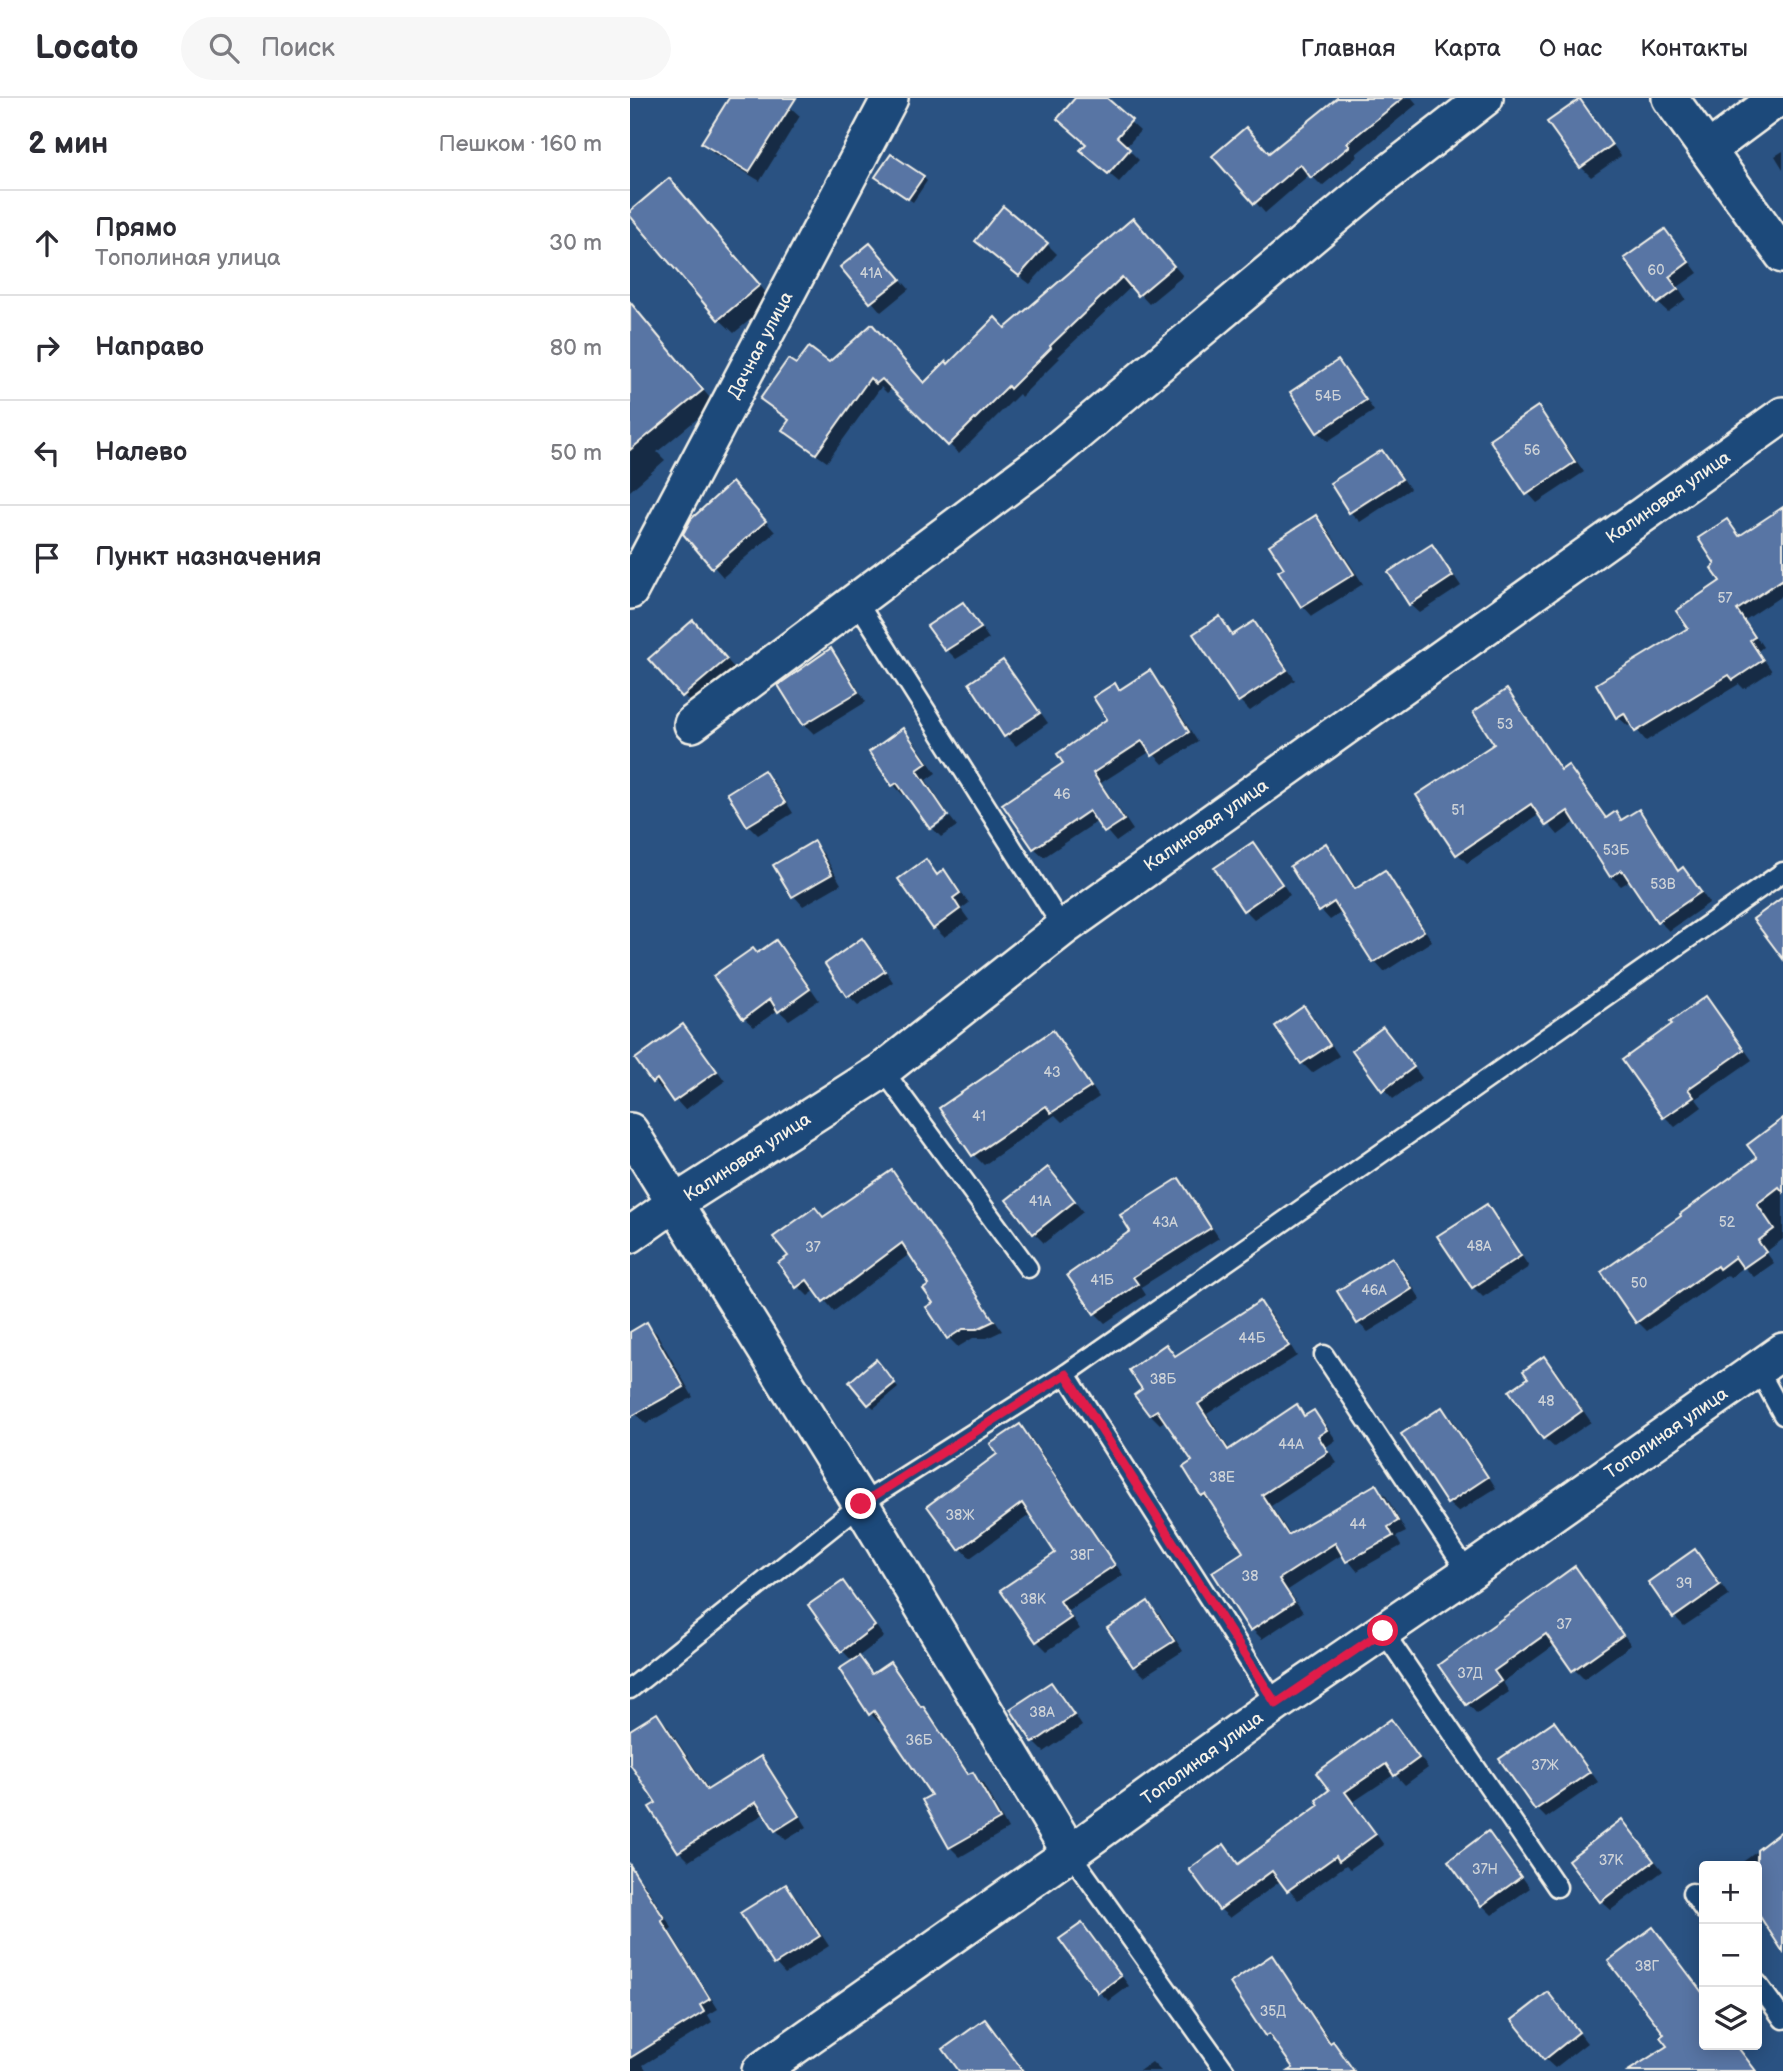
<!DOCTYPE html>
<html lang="ru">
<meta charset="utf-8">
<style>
:root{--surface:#fff;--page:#f7f7f7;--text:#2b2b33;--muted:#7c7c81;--line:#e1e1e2}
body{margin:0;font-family:"Balsamiq Sans",sans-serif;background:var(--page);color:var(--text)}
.controls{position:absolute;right:21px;bottom:21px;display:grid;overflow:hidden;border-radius:7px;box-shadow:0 4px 18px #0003}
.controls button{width:63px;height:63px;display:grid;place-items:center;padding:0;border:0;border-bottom:2px solid var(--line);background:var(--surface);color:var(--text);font:35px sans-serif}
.stop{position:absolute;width:21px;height:21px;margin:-16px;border:5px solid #e11d48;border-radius:50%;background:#fff}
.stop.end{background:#e11d48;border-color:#fff;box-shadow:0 2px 7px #0008}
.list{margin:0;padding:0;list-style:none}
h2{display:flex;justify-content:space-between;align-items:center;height:91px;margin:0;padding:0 28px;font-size:30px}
h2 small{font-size:23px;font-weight:400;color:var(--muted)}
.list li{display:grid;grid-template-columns:46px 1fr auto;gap:21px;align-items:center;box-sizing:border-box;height:105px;padding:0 28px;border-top:2px solid var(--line)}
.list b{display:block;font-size:26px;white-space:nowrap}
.list p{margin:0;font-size:23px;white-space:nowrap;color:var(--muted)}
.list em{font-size:23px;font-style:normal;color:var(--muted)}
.icon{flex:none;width:38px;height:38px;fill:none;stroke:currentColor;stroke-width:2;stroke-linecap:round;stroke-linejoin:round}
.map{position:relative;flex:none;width:1153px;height:1973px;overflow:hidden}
header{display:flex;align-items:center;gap:42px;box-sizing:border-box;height:98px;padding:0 35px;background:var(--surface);border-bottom:2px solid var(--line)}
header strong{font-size:33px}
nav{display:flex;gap:38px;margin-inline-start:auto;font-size:24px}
.search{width:490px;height:63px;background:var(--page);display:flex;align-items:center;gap:18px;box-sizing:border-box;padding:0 24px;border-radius:38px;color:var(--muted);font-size:26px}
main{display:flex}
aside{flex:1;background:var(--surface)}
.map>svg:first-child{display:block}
.shadow{fill:#0007}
.building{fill:#5875a4;stroke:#f4f1e8;stroke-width:2}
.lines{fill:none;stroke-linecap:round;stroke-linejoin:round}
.lane-casing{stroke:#f4f1e8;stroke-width:23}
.street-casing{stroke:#f4f1e8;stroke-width:40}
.lane{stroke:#1f4a7a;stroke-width:18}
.street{stroke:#1f4a7a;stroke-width:35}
.route{stroke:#e11d48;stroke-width:9}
.labels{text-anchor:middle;stroke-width:5;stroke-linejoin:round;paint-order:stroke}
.number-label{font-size:14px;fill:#cdd2d7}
.street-label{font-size:18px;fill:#f4f1e8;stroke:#1f4a7a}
</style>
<header>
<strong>Locato</strong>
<div class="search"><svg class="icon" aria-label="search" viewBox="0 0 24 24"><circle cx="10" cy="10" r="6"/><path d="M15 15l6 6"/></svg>Поиск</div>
<nav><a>Главная</a><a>Карта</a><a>О нас</a><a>Контакты</a></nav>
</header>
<main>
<aside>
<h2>2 мин<small>Пешком · 160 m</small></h2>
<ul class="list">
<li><svg class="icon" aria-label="ahead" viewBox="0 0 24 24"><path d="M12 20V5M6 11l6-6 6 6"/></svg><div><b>Прямо</b><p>Тополиная улица</p></div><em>30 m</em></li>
<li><svg class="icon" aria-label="right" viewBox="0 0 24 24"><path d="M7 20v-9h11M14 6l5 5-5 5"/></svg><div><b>Направо</b></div><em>80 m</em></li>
<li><svg class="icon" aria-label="left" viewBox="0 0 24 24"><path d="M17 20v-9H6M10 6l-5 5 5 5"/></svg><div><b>Налево</b></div><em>50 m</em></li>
<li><svg class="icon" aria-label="arrive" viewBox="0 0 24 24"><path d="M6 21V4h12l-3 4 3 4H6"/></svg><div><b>Пункт назначения</b></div></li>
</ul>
</aside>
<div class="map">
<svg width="1153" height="1973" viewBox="0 0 1153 1973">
<rect width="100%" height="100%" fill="#2a5282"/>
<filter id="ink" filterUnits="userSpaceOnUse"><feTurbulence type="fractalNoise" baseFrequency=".0143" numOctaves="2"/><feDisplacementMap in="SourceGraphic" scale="14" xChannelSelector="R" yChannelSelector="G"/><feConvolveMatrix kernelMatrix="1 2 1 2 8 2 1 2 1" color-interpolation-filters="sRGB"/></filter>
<g filter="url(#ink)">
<!-- shadow -->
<g class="shadow">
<path d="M101,0H146L160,9L170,18L130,83L83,55L73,45Z"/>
<path d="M447,0H474L510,33L496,49L509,62L489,84L463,62Z"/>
<path d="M709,0H782L787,6L726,56L728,58L692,88L680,76L635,115L585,58L640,57Z"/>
<path d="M949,4L959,13L991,58L961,79L951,69Z"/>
<path d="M1153,53V71L1145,58Z"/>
<path d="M293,79L297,83L283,104L252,83Z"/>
<path d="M39,83L54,97L143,203L104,235L89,221Z"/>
<path d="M513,132L553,178L519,206L502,188L428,259L430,260L391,299L389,296L329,356L263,290L257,295L251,289L197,364L164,341L155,331L160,324L132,300L167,268L199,266L294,286L318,268L375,232Z"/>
<path d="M1034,133L1044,143L1068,175L1048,189L1056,201L1038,214L1028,205Z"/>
<path d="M417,146L427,156L400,186L357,153Z"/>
<path d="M250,157L279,191L251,214L213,169Z"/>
<path d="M0,204L85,306L27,354L35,362L0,393Z"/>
<path d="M708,264L718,274L744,313L698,343L688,334Z"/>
<path d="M908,310L917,320L954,374L907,405L898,395Z"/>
<path d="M752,354L762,364L780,391L730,424L720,414Z"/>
<path d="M112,396L145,434L93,479L55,436Z"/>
<path d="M1153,411V497L1115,522L1133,549L1128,553L1142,573L1114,591L1109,586L1016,643L1002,626L998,628L988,619L1060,531L1093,484L1088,467L1097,423L1111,439Z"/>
<path d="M686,419L696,429L733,486L682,518L673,508L650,473L656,470Z"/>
<path d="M802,448L811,458L831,488L790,515L780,506Z"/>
<path d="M333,506L342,516L359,541L326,561L316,551Z"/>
<path d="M589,520L604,538L624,525L634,535L665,582L620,613L610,603L565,537Z"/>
<path d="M73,534L105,571L63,608L21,561Z"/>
<path d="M200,553L210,562L236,604L184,636L174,626Z"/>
<path d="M372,564L382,574L418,625L386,648L376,638Z"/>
<path d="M520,575L529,584L568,644L533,666L521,653L471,685L503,732L486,744L468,723L414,759L404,750L436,665L479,622L485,587L491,593Z"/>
<path d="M877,593L886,603L933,673L938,669L948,679L978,721L986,716L993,723L1008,713L1018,723L1050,774L1053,772L1063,781L1079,805L1039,833L1029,823L1001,782L991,788L981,778L947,723L928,737L910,716L837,765L827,755L867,646Z"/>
<path d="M273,633L283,642L306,675L296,682L318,716L301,728L277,695L273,697L264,687L241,655Z"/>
<path d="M134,674L144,684L163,715L128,737L118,727Z"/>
<path d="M320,719L327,728L311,739L303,731Z"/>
<path d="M183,745L193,755L211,786L173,808L164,798L146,767Z"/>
<path d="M623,747L633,756L660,797L624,821L614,811Z"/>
<path d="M695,747L705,757L727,791L755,774L764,784L802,843L754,874L745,864L712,814L700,822L691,812Z"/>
<path d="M296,764L308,778L314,774L324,784L339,805L331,811L339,822L314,839L304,829Z"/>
<path d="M232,842L242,852L263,884L228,907L219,898Z"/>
<path d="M146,844L156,854L189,902L159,922L148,912L124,929L114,920L128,857Z"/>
<path d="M1076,900L1085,910L1122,962L1066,1001L1072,1009L1045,1029L1035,1019L995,962L1044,927Z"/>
<path d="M674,911L684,920L709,958L682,975L672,965L647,928Z"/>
<path d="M53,929L63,939L95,983L55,1012L36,991L33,993L23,983Z"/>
<path d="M753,931L763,941L792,980L763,1001L754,991Z"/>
<path d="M423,934L432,944L469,999L432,1024L425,1017L354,1067L344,1057L311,1010Z"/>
<path d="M1153,1022V1141L1136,1154L1144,1165L1124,1179L1114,1169L1100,1180L1097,1177L1017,1233L1008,1224L1053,1118L1130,1061Z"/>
<path d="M262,1074L271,1084L372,1233L357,1240H343L328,1249L319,1240L305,1205L301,1187L281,1155L204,1213L186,1192L178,1198L168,1188L160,1159L194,1120Z"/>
<path d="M427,1081L453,1114L414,1145L404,1135Z"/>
<path d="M549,1082L558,1092L589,1140L511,1189L516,1197L475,1225L465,1215L503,1134Z"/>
<path d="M856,1108L866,1118L899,1169L853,1199L843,1189Z"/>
<path d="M762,1161L772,1171L791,1202L738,1234L728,1225Z"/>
<path d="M630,1206L640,1215L667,1258L577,1316L600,1352L666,1308L676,1319L684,1314L694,1324L706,1342L696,1349L707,1365L641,1408L661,1438L746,1388L756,1398L776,1434L766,1439L771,1448L727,1473L713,1456L658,1492L673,1514L632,1541L622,1531L615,1455L582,1407L572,1397L564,1364L536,1322L530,1326L520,1316L515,1292L536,1248L547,1259Z"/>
<path d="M17,1226L27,1236L63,1299L16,1326L6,1316L0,1305V1236Z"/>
<path d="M914,1261L924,1270L961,1324L924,1349L914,1340Z"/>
<path d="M250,1268L268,1290L244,1310L239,1306Z"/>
<path d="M812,1311L822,1321L866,1390L828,1414L818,1405Z"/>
<path d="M390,1328L400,1338L493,1477L438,1513L450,1531L417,1553L407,1543L427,1456L401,1416L340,1460L331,1450Z"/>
<path d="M1065,1453L1075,1463L1099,1498L1054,1528L1045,1519Z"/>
<path d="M944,1470L954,1480L1001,1547L954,1581L944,1571L926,1546L873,1584L879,1594L847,1616L838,1606L811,1568Z"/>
<path d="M213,1485L222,1495L254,1539L228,1559L244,1577L260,1567L270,1576L293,1610L302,1620L340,1677L343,1676L353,1686L378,1731L330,1759L320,1749L304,1698L253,1623L250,1625L241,1616L223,1564L213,1553L180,1507Z"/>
<path d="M518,1506L528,1515L553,1553L514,1578L504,1568Z"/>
<path d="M421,1586L431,1596L452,1628L414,1654L404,1644L382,1612Z"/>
<path d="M27,1617L37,1627L79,1692L130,1660L140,1670L177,1729L156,1742L146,1732L135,1715L59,1763L49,1753L28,1706L0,1662V1635Z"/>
<path d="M761,1623L770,1633L798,1670L775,1687L765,1676L723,1704L754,1747L720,1771L716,1767L668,1802L652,1782L600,1820L590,1811L593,1748L609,1767L692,1707L701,1693Z"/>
<path d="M924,1625L934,1635L968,1684L916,1720L906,1710Z"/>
<path d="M992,1723L1002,1733L1033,1773L981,1812L971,1803Z"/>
<path d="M858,1736L868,1745L900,1790L862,1817L852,1807Z"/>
<path d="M1143,1742L1153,1751V1851L1127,1814V1768H1107Z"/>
<path d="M4,1776L14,1785L42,1830L39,1832L88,1911L78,1917L82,1924L13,1967L17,1973H0V1778Z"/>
<path d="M156,1788L166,1798L199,1848L155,1876L146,1866L113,1816Z"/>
<path d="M452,1827L462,1837L499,1888L479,1903L469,1894Z"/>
<path d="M1023,1831L1032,1841L1064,1883L1060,1886L1074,1904V1947H1107L1127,1973H1001L1039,1949Z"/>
<path d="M641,1860L651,1869L702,1945L712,1955L725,1973H667L648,1946L647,1947L637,1937L603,1886Z"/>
<path d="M927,1906L957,1945L925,1970L915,1961Z"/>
<path d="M355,1923L365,1933L394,1973H331Z"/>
<path d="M522,1964L531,1973H509Z"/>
</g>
<!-- building -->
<g class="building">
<path d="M99,0H166L119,74L71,45Z"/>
<path d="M445,0H477L502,22L487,39L500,51L478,76L450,52L456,46L427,21Z"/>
<path d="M707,0H773L717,45L720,48L681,80L670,66L624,106L582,58L616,29L639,55Z"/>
<path d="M950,1L982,47L950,70L917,24Z"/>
<path d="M261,56L294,78L278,101L245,79Z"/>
<path d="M39,80L130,187L88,222L0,118V113Z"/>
<path d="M373,108L418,145L389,178L345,143Z"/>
<path d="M503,120L544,168L508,198L492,179L420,248L421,250L380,291L378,288L318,348L252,281L246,286L240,280L186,356L152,332L159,322L130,301L158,261L166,266L179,249L199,264L242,226L294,285L316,263L318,266L365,219L375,230Z"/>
<path d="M1035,131L1059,164L1039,179L1048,191L1027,206L994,160Z"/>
<path d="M240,145L271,181L240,205L210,169Z"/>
<path d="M0,204L73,292L0,352Z"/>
<path d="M708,262L736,302L687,335L660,294Z"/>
<path d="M908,308L945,364L896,397L859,341Z"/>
<path d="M752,352L772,381L719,415L700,385Z"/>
<path d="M102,384L136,423L82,470L53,436L61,421Z"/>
<path d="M1153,409V481L1107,512L1125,539L1120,542L1133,562L1103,582L1099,577L1005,634L994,615L986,620L966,586L1058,530L1046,513L1090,483L1081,470L1085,466L1068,440L1097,421L1109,438Z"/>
<path d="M686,417L724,476L671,509L648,473L654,470L639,447Z"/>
<path d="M802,446L823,478L779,507L758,474Z"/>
<path d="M333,504L351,530L315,553L297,528Z"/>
<path d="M590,518L602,537L624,523L657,572L608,604L563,536Z"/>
<path d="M63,522L97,561L52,599L18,561Z"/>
<path d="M201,550L228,594L173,627L148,587Z"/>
<path d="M373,562L410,615L374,639L339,585Z"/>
<path d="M520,572L559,634L522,658L512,643L463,675L494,722L474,735L459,713L403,751L372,706L433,665L427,656L477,621L463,599L485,585L489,592Z"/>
<path d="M877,591L931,672L938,667L976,720L986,713L991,722L1009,711L1048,773L1053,769L1071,794L1027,824L992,772L980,779L938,713L916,728L901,706L826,757L786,697L864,646L843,614Z"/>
<path d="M273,630L297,665L287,672L318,718L300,731L267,685L262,688L239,654Z"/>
<path d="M134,672L155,705L117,728L97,695Z"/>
<path d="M184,743L202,776L162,799L143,767Z"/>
<path d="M623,744L652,786L613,813L584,770Z"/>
<path d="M696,745L725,791L755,772L794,833L743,865L704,804L689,814L660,768Z"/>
<path d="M296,761L307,777L314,771L330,795L323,800L330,811L303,831L268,781Z"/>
<path d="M1153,799V861L1123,821Z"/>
<path d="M232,840L255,873L217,899L195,866Z"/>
<path d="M146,842L180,891L148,914L140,901L113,921L83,878L123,850L127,855Z"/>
<path d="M1076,898L1114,952L1058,991L1064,999L1033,1020L992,962L1042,926L1040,924Z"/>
<path d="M674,908L700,947L671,966L645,928Z"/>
<path d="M53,926L87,973L43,1004L27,981L22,985L5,961Z"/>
<path d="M753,929L784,969L752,993L722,952Z"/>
<path d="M423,932L461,989L421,1015L416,1008L342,1058L309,1010Z"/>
<path d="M1153,1020V1094L1149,1089L1127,1106L1144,1131L1128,1143L1136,1154L1113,1170L1105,1159L1089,1171L1087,1168L1006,1225L971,1174L1051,1118L1050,1116L1127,1060L1117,1047Z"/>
<path d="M418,1069L445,1103L403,1136L376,1102Z"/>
<path d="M262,1072L321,1157L364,1223L347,1231H333L317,1241L296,1209L303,1205L293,1191L299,1187L272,1145L193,1204L177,1182L166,1190L148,1165L158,1158L143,1139L185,1109L193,1119Z"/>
<path d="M549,1080L581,1130L503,1179L508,1186L464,1216L437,1177L500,1133L490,1117Z"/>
<path d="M857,1106L891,1158L842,1190L807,1138Z"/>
<path d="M762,1159L782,1191L727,1226L707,1193Z"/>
<path d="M630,1203L659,1248L568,1306L598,1352L667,1306L674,1318L684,1312L697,1332L688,1338L698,1354L632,1397L658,1437L746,1386L768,1423L758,1429L763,1438L716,1464L705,1445L649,1481L664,1504L620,1533L582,1474L613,1454L575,1396L571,1398L553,1369L562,1363L527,1312L519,1317L504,1297L512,1291L499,1272L536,1246L545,1258Z"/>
<path d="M17,1224L54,1289L0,1319V1234Z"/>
<path d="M914,1258L952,1313L913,1341L879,1293L898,1280L893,1273Z"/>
<path d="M246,1261L265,1285L238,1307L219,1284Z"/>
<path d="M812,1309L858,1379L817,1406L771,1336Z"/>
<path d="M390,1326L485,1467L430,1503L441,1520L406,1544L370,1492L425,1455L392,1405L329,1452L297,1408L367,1356L360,1346Z"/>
<path d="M1065,1451L1090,1487L1043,1520L1018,1484Z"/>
<path d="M945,1468L993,1537L942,1573L916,1536L864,1573L871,1583L836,1607L808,1567Z"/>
<path d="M213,1483L245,1528L211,1554L178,1507Z"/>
<path d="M518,1503L544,1543L503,1569L477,1530Z"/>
<path d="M229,1558L242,1576L260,1564L291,1609L293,1608L338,1676L343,1674L370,1721L319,1750L292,1702L301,1697L244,1613L239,1617L209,1571Z"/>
<path d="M421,1584L444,1617L403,1645L380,1611Z"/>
<path d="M27,1615L77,1692L131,1658L169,1718L145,1733L126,1704L48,1754L19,1709L26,1705L0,1666V1632Z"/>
<path d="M761,1621L789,1660L764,1678L756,1666L715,1694L746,1736L709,1763L706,1758L657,1793L642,1773L589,1812L559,1771L594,1746L608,1766L689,1707L686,1702L699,1692L686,1675Z"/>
<path d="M924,1623L960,1674L905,1712L869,1661Z"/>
<path d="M992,1721L1024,1763L970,1804L938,1762Z"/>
<path d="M1153,1732V1854L1127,1814V1752Z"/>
<path d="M858,1733L891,1779L851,1808L818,1763Z"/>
<path d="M0,1767L34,1820L31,1822L80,1901L70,1907L74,1914L0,1960Z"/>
<path d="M156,1786L190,1838L144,1867L110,1815Z"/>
<path d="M452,1825L491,1878L468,1895L429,1841Z"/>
<path d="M1023,1829L1074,1897V1947H1106L1126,1973H998L1037,1948L1030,1939L1034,1936L978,1863Z"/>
<path d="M642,1857L700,1945L703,1943L724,1973H658L663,1970L639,1936L635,1938L600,1885Z"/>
<path d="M918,1894L949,1934L914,1962L882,1922Z"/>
<path d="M355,1921L393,1973H329L313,1951Z"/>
</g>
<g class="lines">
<defs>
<g id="lane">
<path d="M226,502L433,830"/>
<path d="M253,972L398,1170"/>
<path d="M694,1257L838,1475"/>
<path d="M1128,1271L1153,1317"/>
<path d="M436,1276L646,1606"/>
<path d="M753,1533L927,1789"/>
<path d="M0,1591L231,1406L436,1276L1153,774"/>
<path d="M440,1755L595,1973"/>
<path d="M1062,1795L1074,1812"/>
<path d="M1127,1885L1153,1921"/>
</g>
<g id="street">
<path d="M1040,0L1153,157"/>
<path d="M1078,52L1148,0"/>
<path d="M0,493L260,0"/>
<path d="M62,626L422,356L744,86L855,0"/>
<path d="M0,1033L231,1406L440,1755"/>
<path d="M0,1137L45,1105L253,972L433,830L1153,317"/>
<path d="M130,1973L440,1755L646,1606L838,1475L1153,1253"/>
</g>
</defs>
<!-- lane casing -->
<use href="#lane" class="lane-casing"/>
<!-- street casing -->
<use href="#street" class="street-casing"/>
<!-- lane -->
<use href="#lane" class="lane"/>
<!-- street -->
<use href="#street" class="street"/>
</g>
</g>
<g class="lines" filter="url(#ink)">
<!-- route -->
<path class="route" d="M231,1406L436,1276L646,1606L753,1533"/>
</g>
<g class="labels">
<!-- number labels -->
<g class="number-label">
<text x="1026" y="177">60</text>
<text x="241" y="180">41А</text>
<text x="698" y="303">54Б</text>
<text x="902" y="357">56</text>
<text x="1095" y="505">57</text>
<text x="875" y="631">53</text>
<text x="432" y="701">46</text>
<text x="828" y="717">51</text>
<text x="986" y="757">53Б</text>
<text x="1033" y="791">53В</text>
<text x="422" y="979">43</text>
<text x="349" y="1023">41</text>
<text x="410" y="1108">41А</text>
<text x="535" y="1129">43А</text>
<text x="1097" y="1129">52</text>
<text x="849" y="1153">48А</text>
<text x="183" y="1154">37</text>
<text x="472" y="1187">41Б</text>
<text x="1009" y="1190">50</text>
<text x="744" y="1197">46А</text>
<text x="622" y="1245">44Б</text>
<text x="533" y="1286">38Б</text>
<text x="916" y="1308">48</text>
<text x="661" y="1351">44А</text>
<text x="592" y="1384">38Е</text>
<text x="330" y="1422">38Ж</text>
<text x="728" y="1431">44</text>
<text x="452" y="1462">38Г</text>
<text x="620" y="1483">38</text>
<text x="1054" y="1490">39</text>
<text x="403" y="1506">38К</text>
<text x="934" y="1531">37</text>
<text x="840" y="1580">37Д</text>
<text x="412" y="1619">38А</text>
<text x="289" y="1647">36Б</text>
<text x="915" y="1672">37Ж</text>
<text x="981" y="1767">37К</text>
<text x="855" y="1776">37Н</text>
<text x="1017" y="1873">38Г</text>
<text x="643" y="1918">35Д</text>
</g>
<!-- street labels -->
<g class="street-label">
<text transform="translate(130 247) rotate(-62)" y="6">Дачная улица</text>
<text transform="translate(1038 399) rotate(-35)" y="6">Калиновая улица</text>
<text transform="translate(576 727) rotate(-35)" y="6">Калиновая улица</text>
<text transform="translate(117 1059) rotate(-33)" y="6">Калиновая улица</text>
<text transform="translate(1036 1335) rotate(-35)" y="6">Тополиная улица</text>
<text transform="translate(572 1660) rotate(-36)" y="6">Тополиная улица</text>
</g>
</g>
</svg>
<div class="controls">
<button>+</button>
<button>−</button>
<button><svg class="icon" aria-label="layers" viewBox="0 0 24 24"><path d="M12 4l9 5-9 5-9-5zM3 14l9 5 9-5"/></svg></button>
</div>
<div class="stop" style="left:753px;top:1533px"></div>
<div class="stop end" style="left:231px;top:1406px"></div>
</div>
</main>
